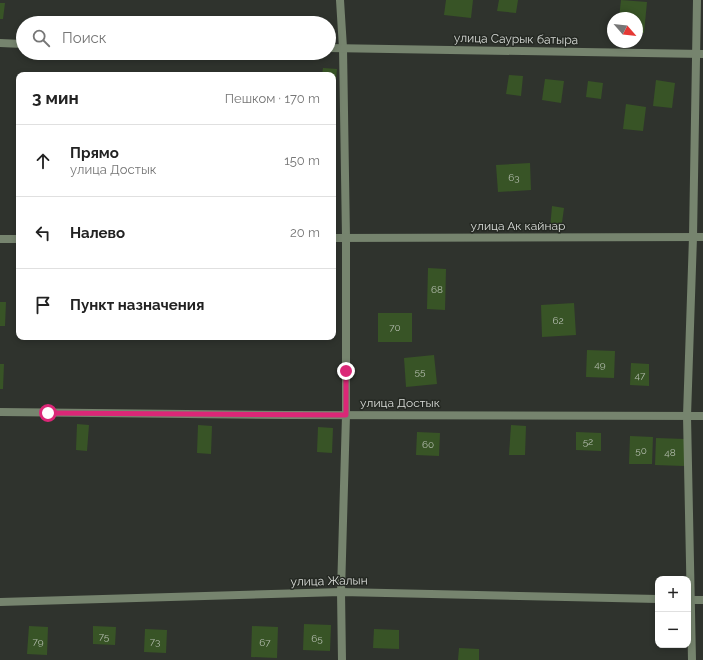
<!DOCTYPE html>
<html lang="ru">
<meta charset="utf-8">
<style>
:root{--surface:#fff;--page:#f2f2f2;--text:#222;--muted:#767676;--line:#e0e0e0}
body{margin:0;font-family:Raleway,sans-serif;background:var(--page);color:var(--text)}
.controls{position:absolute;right:12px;bottom:12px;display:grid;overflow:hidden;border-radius:8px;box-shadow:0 2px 6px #0003}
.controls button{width:36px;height:36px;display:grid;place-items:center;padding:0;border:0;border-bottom:1px solid var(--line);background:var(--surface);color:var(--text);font:20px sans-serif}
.compass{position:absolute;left:607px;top:12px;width:36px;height:36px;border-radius:50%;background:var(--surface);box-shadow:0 2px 6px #0003;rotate:118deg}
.stop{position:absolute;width:12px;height:12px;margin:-9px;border:3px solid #db2777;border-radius:50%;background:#fff}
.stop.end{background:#db2777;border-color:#fff;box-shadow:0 1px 4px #0008}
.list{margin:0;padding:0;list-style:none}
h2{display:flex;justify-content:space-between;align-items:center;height:52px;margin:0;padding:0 16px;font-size:17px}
h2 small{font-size:13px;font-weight:400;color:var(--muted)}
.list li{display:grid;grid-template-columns:26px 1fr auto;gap:12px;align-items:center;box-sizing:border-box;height:72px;padding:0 16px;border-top:1px solid var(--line)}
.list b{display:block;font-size:15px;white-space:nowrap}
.list p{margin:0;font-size:13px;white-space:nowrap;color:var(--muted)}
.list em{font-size:13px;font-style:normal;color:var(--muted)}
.icon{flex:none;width:22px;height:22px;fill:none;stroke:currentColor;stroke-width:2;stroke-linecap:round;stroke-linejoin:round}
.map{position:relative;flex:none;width:703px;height:660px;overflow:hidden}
.search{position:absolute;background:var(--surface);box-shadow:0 2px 6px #0003;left:16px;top:16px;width:320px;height:44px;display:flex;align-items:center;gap:10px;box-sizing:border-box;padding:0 14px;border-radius:22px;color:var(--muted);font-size:15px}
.panel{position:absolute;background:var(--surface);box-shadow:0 2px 6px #0003;left:16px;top:72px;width:320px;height:268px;border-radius:8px}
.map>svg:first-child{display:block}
.building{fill:#385426}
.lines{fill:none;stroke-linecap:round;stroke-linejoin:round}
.street{stroke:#76846e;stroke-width:8}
.route{stroke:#db2777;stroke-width:5}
.labels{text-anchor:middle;stroke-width:3;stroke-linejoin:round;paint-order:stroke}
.number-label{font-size:10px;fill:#b2bbac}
.street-label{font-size:12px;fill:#daddd9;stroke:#252923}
</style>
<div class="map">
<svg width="703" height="660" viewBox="0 0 703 660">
<rect width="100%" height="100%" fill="#2f332d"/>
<!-- building -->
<g class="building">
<path d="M446,0H473L471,18L444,15Z"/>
<path d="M499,0H518L516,13L497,11Z"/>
<path d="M621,0L647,2L644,33L637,32V18H619Z"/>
<path d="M0,3H5L3,19H0Z"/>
<path d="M323,68L337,69L334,99H333V75H322Z"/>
<path d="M509,75L523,76L521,96L506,94Z"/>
<path d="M545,79L564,81L561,103L542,100Z"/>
<path d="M656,80L675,83L672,108L653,106Z"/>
<path d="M588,81L603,83L601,99L586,97Z"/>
<path d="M626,104L646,107L643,131L623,129Z"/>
<path d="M530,163L531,190L498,192L496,165Z"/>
<path d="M552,206L564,208L561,230L550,229Z"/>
<path d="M428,268L446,269L445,310L427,309Z"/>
<path d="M0,302H6L5,326H0Z"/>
<path d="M574,303L576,335L542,337L541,305Z"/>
<rect x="378" y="313" width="34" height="29"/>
<path d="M587,350L615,351L614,378L586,377Z"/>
<path d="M434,355L437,384L406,387L404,358Z"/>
<path d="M631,363L649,364V386L630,385Z"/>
<path d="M0,364H4L3,389H0Z"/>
<path d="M77,424L89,425L87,451L76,450Z"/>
<path d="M198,425L212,426L211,454L197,453Z"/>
<path d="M511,425L526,426L525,455H509Z"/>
<path d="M318,427L333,428L332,453L317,452Z"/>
<path d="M417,432L440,433L439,456L416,455Z"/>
<path d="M576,432L601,433V451L576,450Z"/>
<path d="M630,436L653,437L652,464H629Z"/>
<path d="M656,438L685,439L684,466L655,465Z"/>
<path d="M304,624L331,625L330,651L303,650Z"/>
<path d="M29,626L48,627L47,655L27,654Z"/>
<path d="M93,626L116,627L115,645L93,644Z"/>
<path d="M252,626L278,627L277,658L251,657Z"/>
<path d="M145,629L167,630L166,653L144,652Z"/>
<path d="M374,629L399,630V649L373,648Z"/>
<path d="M459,648L479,649V660H458Z"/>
</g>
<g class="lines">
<!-- street -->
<g class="street">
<path d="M340,0L343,48L346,238V415L341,592L342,660"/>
<path d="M0,43L23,44"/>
<path d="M329,48L703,54"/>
<path d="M333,238L703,237"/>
<path d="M0,239H19"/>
<path d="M0,412L287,415L703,416"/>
<path d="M688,600H703"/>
<path d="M0,602L341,592L658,599"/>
<path d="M692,660L687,416L693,237L697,0"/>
</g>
</g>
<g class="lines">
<!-- route -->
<path class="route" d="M48,413L346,415V371"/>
</g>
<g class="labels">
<!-- number labels -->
<g class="number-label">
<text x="514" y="181">63</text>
<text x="437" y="293">68</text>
<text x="558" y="324">62</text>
<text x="395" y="331">70</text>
<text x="600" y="368">49</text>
<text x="420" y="375">55</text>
<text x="640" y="379">47</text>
<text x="588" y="445">52</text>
<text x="428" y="448">60</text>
<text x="641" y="454">50</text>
<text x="670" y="456">48</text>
<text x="104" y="640">75</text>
<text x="317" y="642">65</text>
<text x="38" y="645">79</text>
<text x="155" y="645">73</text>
<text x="265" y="646">67</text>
</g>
<!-- street labels -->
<g class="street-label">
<text transform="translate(516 39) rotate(1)" y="4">улица Саурык батыра</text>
<text x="518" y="230">улица Ак кайнар</text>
<text x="400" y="407">улица Достык</text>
<text transform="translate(329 581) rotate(-1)" y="4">улица Жалын</text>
</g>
</g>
</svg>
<div class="controls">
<button>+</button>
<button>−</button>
</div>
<svg class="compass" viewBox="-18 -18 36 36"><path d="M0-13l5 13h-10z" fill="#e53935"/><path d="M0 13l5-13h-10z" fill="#767676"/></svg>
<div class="stop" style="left:48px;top:413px"></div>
<div class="stop end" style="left:346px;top:371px"></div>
<div class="search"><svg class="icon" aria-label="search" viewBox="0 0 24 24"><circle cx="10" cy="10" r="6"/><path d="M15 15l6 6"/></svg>Поиск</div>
<section class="panel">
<h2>3 мин<small>Пешком · 170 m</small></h2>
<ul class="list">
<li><svg class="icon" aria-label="ahead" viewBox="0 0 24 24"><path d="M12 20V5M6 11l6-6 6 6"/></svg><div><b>Прямо</b><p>улица Достык</p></div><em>150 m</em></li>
<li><svg class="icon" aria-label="left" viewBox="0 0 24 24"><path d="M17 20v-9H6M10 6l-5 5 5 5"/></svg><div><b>Налево</b></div><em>20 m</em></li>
<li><svg class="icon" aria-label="arrive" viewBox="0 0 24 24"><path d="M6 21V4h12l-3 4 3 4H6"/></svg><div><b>Пункт назначения</b></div></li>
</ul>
</section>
</div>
